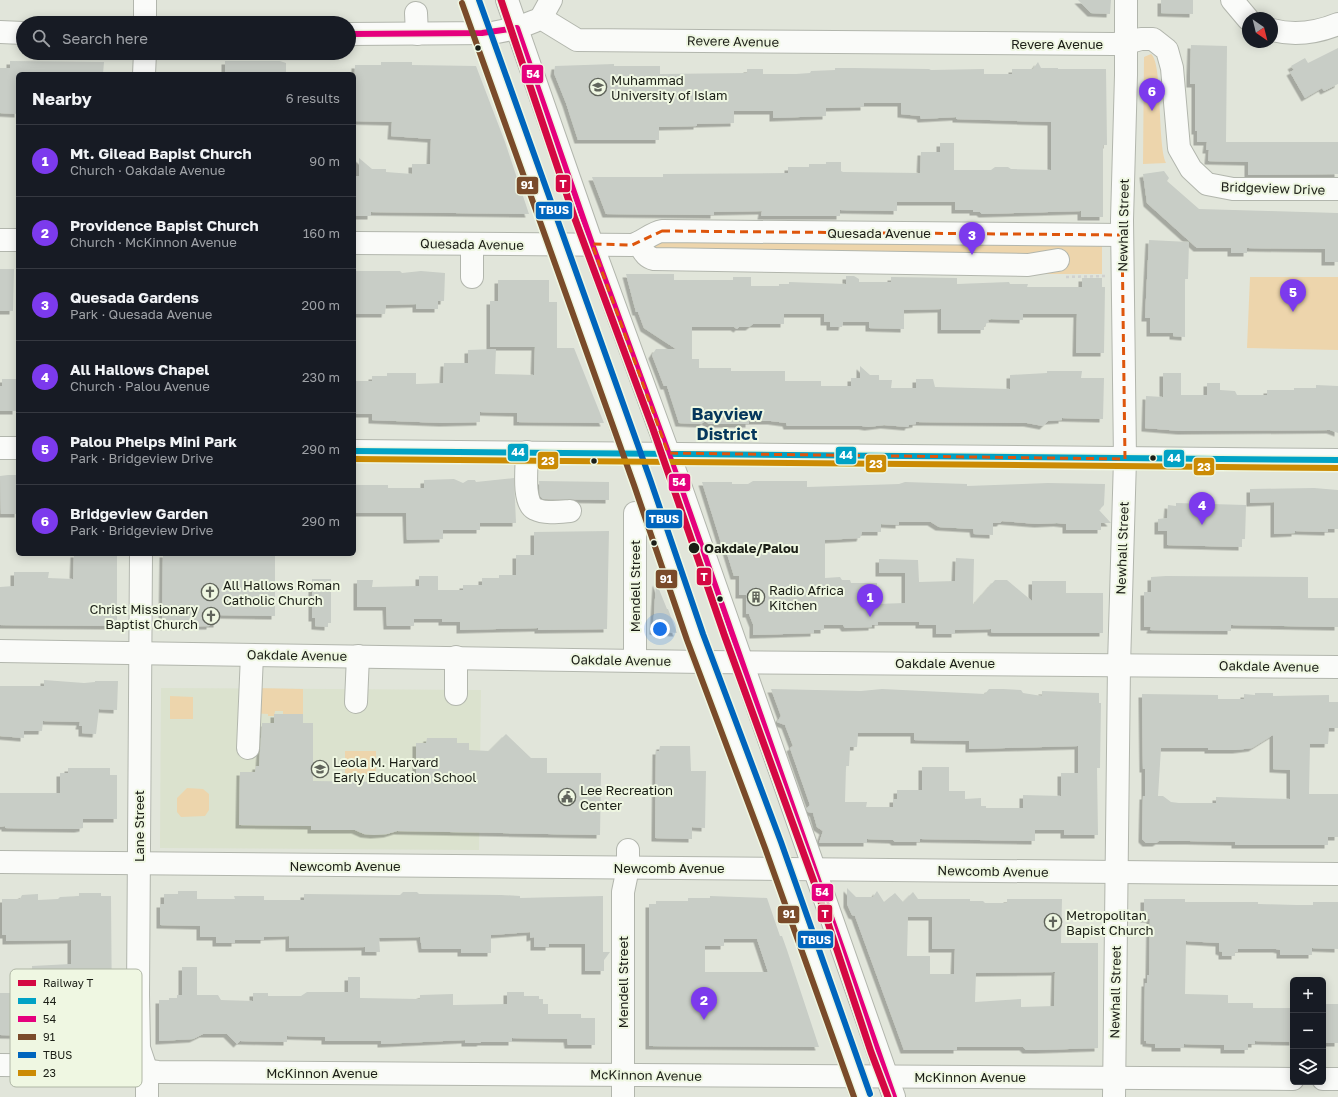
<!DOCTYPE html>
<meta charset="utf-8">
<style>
:root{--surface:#171b24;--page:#20242c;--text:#f1f3f6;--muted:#9ea1a6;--line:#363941;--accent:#7c3aed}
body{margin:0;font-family:"Golos Text",sans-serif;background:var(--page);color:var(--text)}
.controls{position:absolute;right:12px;bottom:12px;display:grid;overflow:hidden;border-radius:6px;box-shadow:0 2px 10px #0003}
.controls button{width:36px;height:36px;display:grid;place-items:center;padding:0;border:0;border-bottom:1px solid var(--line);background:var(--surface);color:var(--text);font:20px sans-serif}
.compass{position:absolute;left:1242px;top:12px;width:36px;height:36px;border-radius:50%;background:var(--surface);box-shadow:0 2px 10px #0003;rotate:145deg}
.you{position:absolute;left:660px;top:629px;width:14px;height:14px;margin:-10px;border:3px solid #fff;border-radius:50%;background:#1a73e8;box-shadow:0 0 0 6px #1a73e833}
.badge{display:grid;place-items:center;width:26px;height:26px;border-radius:50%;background:var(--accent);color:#fff;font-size:13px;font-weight:700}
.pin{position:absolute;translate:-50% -33px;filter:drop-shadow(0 1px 2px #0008)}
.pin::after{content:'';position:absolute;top:21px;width:14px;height:12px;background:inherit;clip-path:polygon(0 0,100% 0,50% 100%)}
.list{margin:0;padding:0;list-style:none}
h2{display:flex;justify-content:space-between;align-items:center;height:52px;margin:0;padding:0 16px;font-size:17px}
h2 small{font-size:13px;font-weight:400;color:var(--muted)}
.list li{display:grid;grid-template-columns:26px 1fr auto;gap:12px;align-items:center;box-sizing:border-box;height:72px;padding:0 16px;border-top:1px solid var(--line)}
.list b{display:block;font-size:15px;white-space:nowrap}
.list p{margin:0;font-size:13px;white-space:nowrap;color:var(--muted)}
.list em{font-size:13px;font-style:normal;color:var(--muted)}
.icon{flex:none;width:22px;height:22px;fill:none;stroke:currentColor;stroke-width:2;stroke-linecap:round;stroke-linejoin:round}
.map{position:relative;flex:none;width:1338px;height:1097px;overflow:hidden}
.search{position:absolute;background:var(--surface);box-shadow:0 2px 10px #0003;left:16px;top:16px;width:340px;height:44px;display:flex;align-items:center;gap:10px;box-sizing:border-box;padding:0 14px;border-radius:22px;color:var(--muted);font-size:15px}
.panel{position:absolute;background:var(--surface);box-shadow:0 2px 10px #0003;left:16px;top:72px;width:340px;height:484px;border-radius:6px}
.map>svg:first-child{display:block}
.built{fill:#dbe2ce}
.green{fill:#edd5ac}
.building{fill:#c8cdc6;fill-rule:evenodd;filter:url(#shadow)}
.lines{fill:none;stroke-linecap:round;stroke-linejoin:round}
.minor-casing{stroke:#b2b6ad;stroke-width:24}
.major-casing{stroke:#b2b6ad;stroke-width:24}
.path{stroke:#d1d2cf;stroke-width:2.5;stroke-dasharray:3 3;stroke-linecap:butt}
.minor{stroke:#fafbf9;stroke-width:22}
.major{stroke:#fafbf9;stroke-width:22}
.bus-1-casing{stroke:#eff7e2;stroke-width:9}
.bus-2-casing{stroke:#eff7e2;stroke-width:9}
.bus-3-casing{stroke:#eff7e2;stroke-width:9}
.bus-4-casing{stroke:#eff7e2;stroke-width:9}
.bus-5-casing{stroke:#eff7e2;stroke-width:9}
.bus-1{stroke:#01a2c5;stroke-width:6}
.bus-2{stroke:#e5007d;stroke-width:6}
.bus-3{stroke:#7a4b2a;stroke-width:6}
.bus-4{stroke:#0065bd;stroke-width:6}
.bus-5{stroke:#cb8b04;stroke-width:6}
.rail-1-casing{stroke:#eff7e2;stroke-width:10}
.rail-1{stroke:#d40843;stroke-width:7}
.marked{fill:none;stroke:#de560c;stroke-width:3;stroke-dasharray:8 5;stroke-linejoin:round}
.bus-dot{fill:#1b1e16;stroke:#eff7e2;stroke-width:1.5}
.labels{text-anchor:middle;stroke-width:4;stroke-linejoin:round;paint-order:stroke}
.street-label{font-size:13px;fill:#1b1e16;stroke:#eff7e2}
.poi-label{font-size:13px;fill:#1b1e16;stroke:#eff7e2;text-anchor:start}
.stop-label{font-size:13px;font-weight:bold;fill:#1b1e16;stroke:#eff7e2;text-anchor:start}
.district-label{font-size:17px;font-weight:bold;fill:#05375b;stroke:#eff7e2}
.key{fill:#eff7e2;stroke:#afb6a5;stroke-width:1}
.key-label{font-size:11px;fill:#1b1e16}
.line-badge{stroke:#eff7e2;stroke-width:1.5}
.badge-label{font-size:11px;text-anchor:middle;font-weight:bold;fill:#fff}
</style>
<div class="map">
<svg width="1338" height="1097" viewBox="0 0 1338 1097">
<defs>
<filter id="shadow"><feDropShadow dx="-3.5" dy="3.5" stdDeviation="0" flood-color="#0004"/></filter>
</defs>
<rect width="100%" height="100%" fill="#e1e5da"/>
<!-- built -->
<path class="built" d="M161,688L481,690L479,850L160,848Z"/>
<!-- green -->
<g class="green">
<path d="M1151,54C1163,63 1157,142 1166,163L1143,164L1144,57Z"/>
<path d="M652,241L1102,242V274H1026L657,253L651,243Z"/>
<path d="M1250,277H1338V350L1247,348Z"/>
<path d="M251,688L303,689V714H283V711H275L274,716H268V714L251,713Z"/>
<path d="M170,696L193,697V719H170Z"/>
<path d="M345,751H376V774L345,775Z"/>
<path d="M187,788L203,789L209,794V810L205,816L181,817L177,812V798Z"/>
</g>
<!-- building -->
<g class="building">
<path d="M1078,0H1111L1110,14L1091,13Z"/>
<path d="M1161,0H1193V14L1161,13Z"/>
<path d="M1191,45L1227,46L1226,142H1338V174L1248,175V162L1208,161L1209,150H1206L1207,142H1197V131H1195V84H1190V73Z"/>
<path d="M1338,48V84L1324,91L1322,88L1305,98L1290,72L1294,70L1291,66L1305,58L1308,63Z"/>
<path d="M10,61L104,62L103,74H18V114L0,113V68H10Z"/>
<path d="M225,61H280L286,63V74H225Z"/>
<path d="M381,62H412V65L476,66L505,142L529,214L371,212V216H354V176H359V158L372,169H386V172L412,174V164H430L431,139L391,136L392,122L354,121L355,65H381Z"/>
<path d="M1038,62L1041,68H1058V69H1106L1107,145H1103V217H1081V211L982,214L980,212H973V210H955V202H897V211L840,210V216H761L762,211L714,212V215L606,214L592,177H663V174L788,173V167H809V164H826V162H841V171L843,172L920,173L921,152H940V143H954V170H991L995,167H1008L1011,169L1051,170V122L956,119V117L921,119L920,116L901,114V103H864V107L826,108V116L773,118V111H734V123L697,124V126L659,127V140H578L566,103L554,73L555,66L614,64V66H660V74L747,73V69H763V74H796L810,73L811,71L835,70V68H853L929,69L931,70L984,69V74H1012V69H1033Z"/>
<path d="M1164,171L1169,178L1167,181L1199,209L1338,213V262H1325V249L1247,248V253H1231V248H1197L1147,203L1143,174Z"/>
<path d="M1149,240L1189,242L1188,279H1185V337L1173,336V333H1150V318H1145Z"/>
<path d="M0,269H14L13,311H0Z"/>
<path d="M354,271H400L402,273L421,271L445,273L444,301H438V309H416V304L386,305L385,314H354Z"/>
<path d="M626,274H674V280H733V277H751V286H779V284H789V282L846,284V276H854L859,279V282H891V277L957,278V284L1009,282L1010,284H1028L1027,287H1082V278H1102V287H1105L1104,353H1076L1077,314H1023V320L991,319L988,320L989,323H986V326H984V330H941V309L904,310V329L869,328V322H843L842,327H830V322H824V314H784V324H753L749,327H739L737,329L734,327H692V359H699V368H731V371H785V381H821V386H851V378H860V366L870,375H879V380H892L891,388H916V379H933L935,387L1010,389V375L1047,373V371H1082L1081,378H1104L1103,419L1062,418V420L1048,421L1043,426L1027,423L916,422V424L909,425L908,427L884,425L868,427L862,426H787L786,423L771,421H749V424H709L705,421L701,424L679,423L667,386H664L652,355L656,349H676L644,328L638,312H636Z"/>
<path d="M498,280H549V302H557V348H574L604,423L517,422V413L480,412V422L443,423L372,420V414H354V381H372V376H387V373H416V384L443,383L444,363H468V350L496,349L495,374L534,375L535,347H490V301H498Z"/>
<path d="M1163,373H1181V395H1207V383H1220V390L1235,391L1237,395H1267V390H1294V388H1316V385L1338,386V433L1330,430L1181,431L1145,428L1146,396L1163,397Z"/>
<path d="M2,379H18V407H16V411H0V386H2Z"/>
<path d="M8,475H18V514H1L0,476Z"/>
<path d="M514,478L516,523H480V530H443V539L407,540L406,513H354V485H388V488H424V480L454,479L463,483L468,480H475L476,482Z"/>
<path d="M539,481L609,482V500L543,499L540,496Z"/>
<path d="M753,481H807V487L899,484L905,482L967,484V486L1048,483L1105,484L1104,505L1099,510L1111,523H1101V530H1066V524L1057,523L1038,524L1002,521L1000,523H993V535L974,534L973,529L939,527L931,522H899V525L881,524V532H862L860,538L825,540V578L840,577L842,580H850L851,583H877V604L905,603V573H879V559L918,560L919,582L955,581L956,558L974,559L973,605L995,580H1007L1032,601V581H1066V593H1103V633H994L991,632V629L955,630V634H936V625H919V622H878V625H872V627L845,628L843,625H824V630H814V633L753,635V624L749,614H746V595H739V576H734L725,547L722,546L702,482H732V484H748Z"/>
<path d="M1314,488L1338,490V529H1328V532L1295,531V533L1274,534V502L1250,503V489Z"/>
<path d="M1176,503L1246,505L1245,539H1242V547L1167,545V531H1158V519L1167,518L1168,505L1176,506Z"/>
<path d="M609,531L607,629L538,630V628L460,630V622H442V619H414V626H387L386,607H357V580H373L372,587L419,586V576H438V590H463V585H482V578H499V575H516V555H534V532Z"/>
<path d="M74,554H117V626L0,625V587L14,586V572H49L48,578L73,579Z"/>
<path d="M163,554H275V616L217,615V624H210V626L162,627Z"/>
<path d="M1166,576L1308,577V598H1338V627L1231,625V631L1150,630L1151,627H1144V592H1151V577Z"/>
<path d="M312,579H331V623H328V627L315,626V618H312Z"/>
<path d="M656,582L667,609H668L677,633L653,631Z"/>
<path d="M44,680L84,683L95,682V681H118L117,710L99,709L96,734L82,733V726H79L80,722L43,721L42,731H24V738L0,736V686H44Z"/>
<path d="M771,689L861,691L882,689L985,694L989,689H1003L1021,690L1023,693L1042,696V691L1099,693V703H1101L1100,768H1097L1098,835H1064V830H1035V841L920,839V842H895L893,840L867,839V843H819L823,831L817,827L813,813L808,812L806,809L810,805L790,748L793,746L785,725L777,722L781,716ZM858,733H914V740L969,741V749L1078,746V773H1061V796L1023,795V808H986V806H981V798L965,799V791H949V767H922V790H897V799H893V807H866L867,802H845L846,766H849L850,747H857Z"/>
<path d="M1255,693H1273V696L1329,695V702H1338V728H1329L1328,744H1310L1309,794H1338V837H1328V845H1235V842L1189,841H1159L1156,843H1146L1142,839L1143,796H1145V769H1143L1142,694L1218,695V699H1244V694L1255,695ZM1273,735V769L1290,770V799L1216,797V803H1179L1171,802L1163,796H1158L1161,748H1208V750H1236L1252,748Z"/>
<path d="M274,714H303V723H313V781L389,782V778H416V743H426L427,738H457V743H469V750L489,751L506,734L531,758H547V773H601L600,835L397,831L387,834L374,835L364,834L355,830H311V826L239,825L240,772H255L256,766H259L262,723H274Z"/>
<path d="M660,746H690L691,771H706L705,828L692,827V839L655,838L656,751H659Z"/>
<path d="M68,768H110V775H117V819H83V828L78,829L5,828V826L0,827V793H60V773H68Z"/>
<path d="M847,888L856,897H873L877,891L884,902L895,893L903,902L913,892L918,899H970V901H983L985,903H1007V899H1062L1061,943H1098V1048L1039,1050H1026L1023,1047H957V1050H904L855,916L852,915L847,904ZM908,917H932V949H955L954,974H930V956H907ZM1055,972L1054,1006L1021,1007V999L975,1002L976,973Z"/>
<path d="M178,891H197V899H235L234,896H264V900H304V894L400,895L403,892H417L419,894L501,895L520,896V898L603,896V952H610L604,960V971H585V944H549V947H534V937L530,938V932L491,935V953H461V949H422L420,937L379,938L380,952H365V947L289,948V936L264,937V940H235V943H216V937H200V926L160,925V904H164V894H178Z"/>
<path d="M79,893H101V896H111L112,1021H68V1040H56V1036L0,1035V993H33L32,966L71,964V940L6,941V935H2V899H20L22,895L38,894V900L58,899L60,897L79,896Z"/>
<path d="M710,896L767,898L780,936H782L787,950L819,1047L649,1046V904H656V901H688V898H710ZM724,939H757L768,972H705V946H724Z"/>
<path d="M1144,899H1185V902H1258V904L1297,905H1313V902H1338V949L1312,948V955H1280V950L1276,949H1238V952H1235V956H1222V952L1219,951V943L1186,941L1185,994L1228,995V1003H1253V1008H1293V1042L1255,1041V1044H1248V1050H1224V1045L1184,1044V1048H1155V1044L1146,1043V1041H1144L1145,983H1147V975H1149L1150,919H1144Z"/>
<path d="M182,967H197V995H218L221,1000L253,1001V993H268V996H301L307,992H348V977H360V998L420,999V995L453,994V1005L507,1004V992H524V996H539V999H543V1004H548V1014H581V1018H595V1045H568L567,1039L512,1038V1042H481L480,1043H465V1040L381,1044V1041H325V1037L287,1036V1042L240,1041L237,1044L227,1034H203L193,1039L159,1041V1000H169V998H177V995H182Z"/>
<rect x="1323" y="1004" width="15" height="39"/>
</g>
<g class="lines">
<defs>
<g id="minor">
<path d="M1232,0L1248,19"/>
<path d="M416,13L417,34"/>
<path d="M541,18L577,40L1114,44L1126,43L1141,39H1153L1167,50L1172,68L1179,148L1191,169L1207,184L1233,189H1338"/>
<path d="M541,18L551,0"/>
<path d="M145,23V0"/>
<path d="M1272,30C1295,36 1316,33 1338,24"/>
<path d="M0,32L23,33"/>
<path d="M349,34L492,33L517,28L535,21"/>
<path d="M144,74L145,53"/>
<path d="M0,240H18"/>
<path d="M354,243L632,245C643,242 651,233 662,231L1122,235"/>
<path d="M638,243C643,250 645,257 654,259L1028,265L1058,260"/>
<path d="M472,277V244"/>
<path d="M0,448H18"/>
<path d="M354,451L1338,460"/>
<path d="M527,452C527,465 522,503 535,509C545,514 559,512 570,511"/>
<path d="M141,554L138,995L139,1048L147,1072V1097"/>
<path d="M0,651L704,662"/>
<path d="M635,660V513"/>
<path d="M456,694V657"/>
<path d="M356,702L358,656"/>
<path d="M248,748L252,655"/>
<path d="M0,862L1338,874"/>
<path d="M0,1065L107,1066L158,1072L1293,1079"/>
<path d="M1323,1079H1338"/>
<path d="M623,1097V892L628,868V850"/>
<path d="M1114,1097L1119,665L1125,459L1122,220L1126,75V0"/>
</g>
<g id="major">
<path d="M470,0L549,219L622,429L642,482L695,637L773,845L862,1097"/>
<path d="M507,0L592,244L679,482L894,1097"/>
<path d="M704,662L1338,667"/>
</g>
</defs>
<!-- minor casing -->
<use href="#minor" class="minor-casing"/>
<!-- major casing -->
<use href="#major" class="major-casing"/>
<!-- path -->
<path class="path" d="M1066,277L1105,276"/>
<!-- minor -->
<use href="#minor" class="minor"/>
<!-- major -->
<use href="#major" class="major"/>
<defs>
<path id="bus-1" d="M354,451L1338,460"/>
<path id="bus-2" d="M349,34L482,33L517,28L592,244L679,482L894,1097"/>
<path id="bus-3" d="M462,3L634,485L687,640L765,848L854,1097"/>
<path id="bus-4" d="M479,0L650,479L703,634L781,842L870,1094"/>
<path id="bus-5" d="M354,459L1338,468"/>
</defs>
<!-- bus-1 casing -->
<use href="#bus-1" class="bus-1-casing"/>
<!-- bus-2 casing -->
<use href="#bus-2" class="bus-2-casing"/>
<!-- bus-3 casing -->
<use href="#bus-3" class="bus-3-casing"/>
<!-- bus-4 casing -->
<use href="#bus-4" class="bus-4-casing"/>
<!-- bus-5 casing -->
<use href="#bus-5" class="bus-5-casing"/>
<!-- bus-1 -->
<use href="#bus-1" class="bus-1"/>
<!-- bus-2 -->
<use href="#bus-2" class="bus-2"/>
<!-- bus-3 -->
<use href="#bus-3" class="bus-3"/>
<!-- bus-4 -->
<use href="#bus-4" class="bus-4"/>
<!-- bus-5 -->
<use href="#bus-5" class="bus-5"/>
<defs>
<path id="rail-1" d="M501,0L575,219L653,429L725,637L818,893L871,1052L888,1097"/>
</defs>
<!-- rail-1 casing -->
<use href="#rail-1" class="rail-1-casing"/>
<!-- rail-1 -->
<use href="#rail-1" class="rail-1"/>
</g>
<!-- marked area -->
<path class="marked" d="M662,231L1122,235L1125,459L668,453L592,244L632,245Z"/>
<!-- icons -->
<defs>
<symbol id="school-ring" viewBox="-11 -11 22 22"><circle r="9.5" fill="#eff7e2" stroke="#60645b" stroke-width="1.5"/><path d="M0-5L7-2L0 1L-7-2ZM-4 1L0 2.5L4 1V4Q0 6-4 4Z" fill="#60645b"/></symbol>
<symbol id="church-ring" viewBox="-11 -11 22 22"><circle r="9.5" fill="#eff7e2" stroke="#60645b" stroke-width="1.5"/><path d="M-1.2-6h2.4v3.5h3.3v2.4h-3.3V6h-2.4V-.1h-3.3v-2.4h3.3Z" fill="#60645b"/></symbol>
<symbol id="building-ring" viewBox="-11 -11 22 22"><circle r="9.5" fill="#eff7e2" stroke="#60645b" stroke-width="1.5"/><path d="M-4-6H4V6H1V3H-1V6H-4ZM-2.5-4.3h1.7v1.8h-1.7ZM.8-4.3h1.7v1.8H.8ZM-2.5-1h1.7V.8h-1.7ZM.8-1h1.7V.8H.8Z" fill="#60645b"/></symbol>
<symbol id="civic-ring" viewBox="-11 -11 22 22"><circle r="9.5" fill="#eff7e2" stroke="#60645b" stroke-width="1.5"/><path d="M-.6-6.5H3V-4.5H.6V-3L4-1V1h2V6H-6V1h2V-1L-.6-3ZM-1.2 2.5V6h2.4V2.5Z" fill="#60645b"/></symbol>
</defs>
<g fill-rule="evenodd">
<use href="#school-ring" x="588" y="77" width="20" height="20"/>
<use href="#church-ring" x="200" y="582" width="20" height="20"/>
<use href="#building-ring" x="746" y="587" width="20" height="20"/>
<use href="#church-ring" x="201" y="606" width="20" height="20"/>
<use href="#school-ring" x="310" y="759" width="20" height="20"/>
<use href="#civic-ring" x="557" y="787" width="20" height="20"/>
<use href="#church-ring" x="1043" y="912" width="20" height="20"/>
</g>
<!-- markers -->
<g class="bus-dot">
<circle cx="478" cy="48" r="3.5"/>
<circle cx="1153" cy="458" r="3.5"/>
<circle cx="594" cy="461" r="3.5"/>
<circle cx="654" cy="543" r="3.5"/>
<circle cx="694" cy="548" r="6"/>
<circle cx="720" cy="599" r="3.5"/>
</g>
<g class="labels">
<!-- street labels -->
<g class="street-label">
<text transform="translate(733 41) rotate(1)" y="5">Revere Avenue</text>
<text x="1057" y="49">Revere Avenue</text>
<text transform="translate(1273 188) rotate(2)" y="5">Bridgeview Drive</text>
<text transform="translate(1123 225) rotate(-89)" y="5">Newhall Street</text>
<text x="879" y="238">Quesada Avenue</text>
<text transform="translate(472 244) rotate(1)" y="5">Quesada Avenue</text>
<text transform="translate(1122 548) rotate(-88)" y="5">Newhall Street</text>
<text transform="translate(635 586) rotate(-90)" y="5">Mendell Street</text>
<text transform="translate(297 655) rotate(1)" y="5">Oakdale Avenue</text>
<text transform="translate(621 660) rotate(1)" y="5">Oakdale Avenue</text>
<text x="945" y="668">Oakdale Avenue</text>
<text transform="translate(1269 666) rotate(1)" y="5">Oakdale Avenue</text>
<text transform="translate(139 826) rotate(-90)" y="5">Lane Street</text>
<text x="345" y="871">Newcomb Avenue</text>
<text x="669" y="873">Newcomb Avenue</text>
<text transform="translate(993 871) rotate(1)" y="5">Newcomb Avenue</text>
<text transform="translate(623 982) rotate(-90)" y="5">Mendell Street</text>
<text transform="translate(1115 992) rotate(-89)" y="5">Newhall Street</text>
<text x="322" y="1078">McKinnon Avenue</text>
<text transform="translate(646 1075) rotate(1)" y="5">McKinnon Avenue</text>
<text x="970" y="1082">McKinnon Avenue</text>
</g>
<!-- poi labels -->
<g class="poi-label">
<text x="611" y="85">Muhammad<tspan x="611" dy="15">University of Islam</tspan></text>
<text x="223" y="590">All Hallows Roman<tspan x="223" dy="15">Catholic Church</tspan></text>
<text x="769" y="595">Radio Africa<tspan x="769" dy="15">Kitchen</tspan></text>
<text x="198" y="614" text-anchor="end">Christ Missionary<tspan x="198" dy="15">Baptist Church</tspan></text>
<text x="333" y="767">Leola M. Harvard<tspan x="333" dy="15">Early Education School</tspan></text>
<text x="580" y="795">Lee Recreation<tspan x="580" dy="15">Center</tspan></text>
<text x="1066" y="920">Metropolitan<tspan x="1066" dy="15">Bapist Church</tspan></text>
</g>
<!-- stop labels -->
<g class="stop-label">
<text x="704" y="553">Oakdale/Palou</text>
</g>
<!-- district labels -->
<g class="district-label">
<text x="727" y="420">Bayview<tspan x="727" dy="20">District</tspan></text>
</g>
</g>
<!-- legend -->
<rect x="10" y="969" width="132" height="118" rx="6" class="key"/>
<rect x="18" y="980" width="18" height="6" fill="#d40843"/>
<rect x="18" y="998" width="18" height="6" fill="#01a2c5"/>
<rect x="18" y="1016" width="18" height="6" fill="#e5007d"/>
<rect x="18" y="1034" width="18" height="6" fill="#7a4b2a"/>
<rect x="18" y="1052" width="18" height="6" fill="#0065bd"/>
<rect x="18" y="1070" width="18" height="6" fill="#cb8b04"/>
<g class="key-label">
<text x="43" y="987">Railway T</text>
<text x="43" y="1005">44</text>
<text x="43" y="1023">54</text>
<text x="43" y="1041">91</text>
<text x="43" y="1059">TBUS</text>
<text x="43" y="1077">23</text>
</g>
<g class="line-badge">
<rect x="521" y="64" width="23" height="20" rx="4" fill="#e5007d"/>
<rect x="555" y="174" width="16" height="19" rx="4" fill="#d40843"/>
<rect x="516" y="176" width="23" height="19" rx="4" fill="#7a4b2a"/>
<rect x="535" y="201" width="38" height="19" rx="4" fill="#0065bd"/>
<rect x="507" y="443" width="22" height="19" rx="4" fill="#01a2c5"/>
<rect x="835" y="446" width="22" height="19" rx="4" fill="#01a2c5"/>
<rect x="1163" y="449" width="22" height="19" rx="4" fill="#01a2c5"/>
<rect x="537" y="451" width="22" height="19" rx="4" fill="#cb8b04"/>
<rect x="865" y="454" width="22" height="19" rx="4" fill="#cb8b04"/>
<rect x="1193" y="457" width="22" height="19" rx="4" fill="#cb8b04"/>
<rect x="668" y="473" width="23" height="19" rx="4" fill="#e5007d"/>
<rect x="645" y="509" width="38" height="20" rx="4" fill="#0065bd"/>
<rect x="696" y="567" width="16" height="19" rx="4" fill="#d40843"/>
<rect x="655" y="569" width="23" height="20" rx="4" fill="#7a4b2a"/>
<rect x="811" y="883" width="23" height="19" rx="4" fill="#e5007d"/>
<rect x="817" y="904" width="16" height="19" rx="4" fill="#d40843"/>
<rect x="777" y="905" width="23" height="19" rx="4" fill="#7a4b2a"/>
<rect x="797" y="930" width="37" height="19" rx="4" fill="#0065bd"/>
</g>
<g class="badge-label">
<text x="533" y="78">54</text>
<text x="563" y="188">T</text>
<text x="527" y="189">91</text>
<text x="554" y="214">TBUS</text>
<text x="518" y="456">44</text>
<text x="846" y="459">44</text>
<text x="1174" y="462">44</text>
<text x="548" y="465">23</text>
<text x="876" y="468">23</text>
<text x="1204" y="471">23</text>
<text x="679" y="486">54</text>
<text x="664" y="523">TBUS</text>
<text x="704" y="581">T</text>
<text x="666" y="583">91</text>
<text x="822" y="896">54</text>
<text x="825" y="918">T</text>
<text x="789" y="918">91</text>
<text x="816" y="944">TBUS</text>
</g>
</svg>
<div class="controls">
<button>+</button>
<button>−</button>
<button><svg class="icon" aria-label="layers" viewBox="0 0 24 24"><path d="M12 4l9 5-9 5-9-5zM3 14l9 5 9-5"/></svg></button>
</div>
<svg class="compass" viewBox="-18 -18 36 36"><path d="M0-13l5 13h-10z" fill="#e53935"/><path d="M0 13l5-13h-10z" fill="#9ea1a6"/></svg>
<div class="you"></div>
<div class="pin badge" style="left:870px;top:617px">1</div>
<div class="pin badge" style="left:704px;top:1020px">2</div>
<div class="pin badge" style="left:972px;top:255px">3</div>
<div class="pin badge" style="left:1202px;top:525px">4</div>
<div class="pin badge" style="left:1293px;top:312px">5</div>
<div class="pin badge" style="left:1152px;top:111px">6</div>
<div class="search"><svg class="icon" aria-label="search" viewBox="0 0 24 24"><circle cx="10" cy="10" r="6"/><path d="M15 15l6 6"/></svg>Search here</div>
<section class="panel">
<h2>Nearby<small>6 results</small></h2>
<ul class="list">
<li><span class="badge">1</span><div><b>Mt. Gilead Bapist Church</b><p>Church · Oakdale Avenue</p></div><em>90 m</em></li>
<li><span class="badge">2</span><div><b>Providence Bapist Church</b><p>Church · McKinnon Avenue</p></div><em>160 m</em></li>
<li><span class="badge">3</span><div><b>Quesada Gardens</b><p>Park · Quesada Avenue</p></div><em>200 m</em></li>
<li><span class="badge">4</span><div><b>All Hallows Chapel</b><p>Church · Palou Avenue</p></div><em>230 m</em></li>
<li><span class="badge">5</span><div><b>Palou Phelps Mini Park</b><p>Park · Bridgeview Drive</p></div><em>290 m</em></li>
<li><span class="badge">6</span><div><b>Bridgeview Garden</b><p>Park · Bridgeview Drive</p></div><em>290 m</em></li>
</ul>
</section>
</div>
